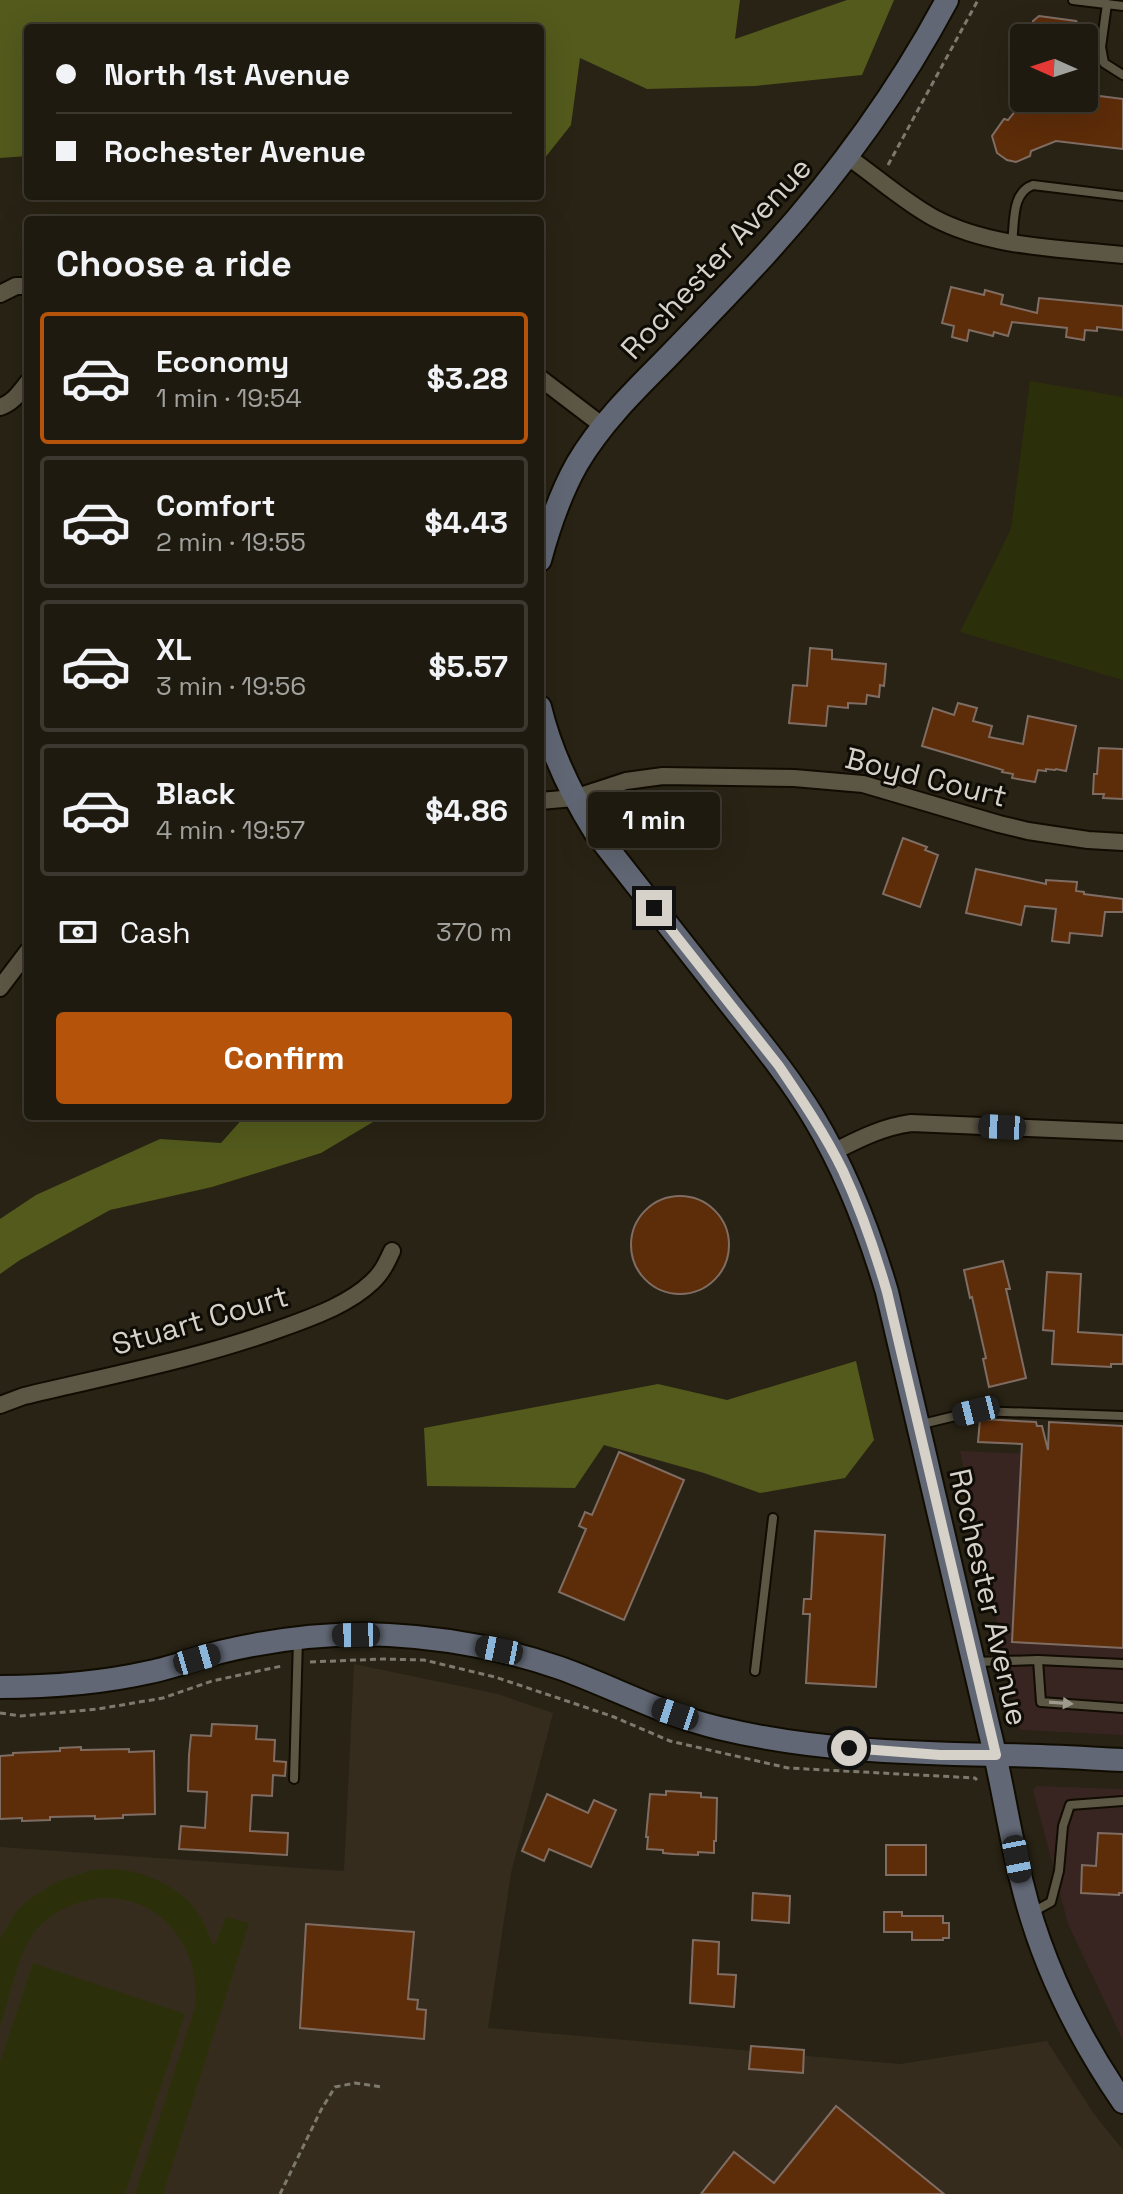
<!DOCTYPE html>
<meta charset="utf-8">
<style>
:root{--surface:#1e1a0f;--page:#2b271d;--text:#f1f3f6;--muted:#a1a19e;--line:#3c382f;--accent:#b45309}
body{margin:0;font-family:"Space Grotesk",sans-serif;background:var(--page);color:var(--text);height:100vh;display:flex;flex-direction:column;font-size:30px;white-space:nowrap}
*{box-sizing:border-box;margin:0}
p{font-size:26px;color:var(--muted)}
.icon{flex:none;width:44px;height:44px;fill:none;stroke:currentColor;stroke-width:2;stroke-linecap:round;stroke-linejoin:round}
.map{position:relative;flex:1;overflow:hidden}
.panel{position:absolute;left:24px;top:216px;width:520px;height:904px;display:flex;flex-direction:column;background:var(--surface);border-radius:8px;box-shadow:0 8px 32px #0002,0 0 0 2px var(--line)}
.panel>*{flex:none}
.top-card{position:absolute;left:24px;top:24px;width:520px;height:176px;border-radius:8px;box-shadow:0 8px 32px #0002,0 0 0 2px var(--line);display:grid;align-content:center;height:176px;padding:0 32px;background:var(--surface)}
.needle{width:52px;rotate:273deg}
.buttons{position:absolute;left:1010px;top:24px;display:grid;gap:16px}
.buttons a{display:grid;place-items:center;width:88px;height:88px;border-radius:8px;background:var(--surface);box-shadow:0 8px 32px #0002,0 0 0 2px var(--line);font-size:40px}
.end{position:absolute;width:36px;height:36px;margin:-18px;border:10px solid #d6d2c9;background:#111;box-shadow:0 0 0 4px #111}
.from{border-radius:50%}
.bubble{position:absolute;height:56px;border-radius:8px;background:var(--surface);box-shadow:0 8px 32px #0002,0 0 0 2px var(--line);font-size:26px;font-weight:800;line-height:56px;text-align:center}
.car{position:absolute;width:24px;height:48px;margin:-24px -12px;border-radius:10px;box-shadow:0 0 6px 2px #0007;background:linear-gradient(#222 24%,#8ab4d8 0 40%,#222 0 76%,#8ab4d8 0 86%,#222 0)}
.top-card b{display:flex;align-items:center;gap:28px;height:76px;font-size:30px}
.top-card b+b{border-top:2px solid var(--line)}
.top-card i{width:20px;height:20px;background:var(--text)}
ul{padding:0;list-style:none}
li{display:flex;align-items:center;gap:24px;height:132px;margin:0 16px 12px;padding:0 16px;border:4px solid var(--line);border-radius:8px}
li div{flex:1}
li b{display:block;font-size:30px}
li em{font-style:normal;font-weight:800}
li.active{border-color:var(--accent)}
li>.icon{width:72px;height:72px;stroke-width:1.5}
h2{padding:0 32px;font-size:36px;line-height:96px}
.pay{display:flex;align-items:center;gap:20px;height:88px;padding:0 32px;font-size:30px}
.pay p{margin-inline-start:auto}
.cta{display:flex;gap:16px;margin-top:auto;padding:16px 32px}
.cta a{flex:1;height:92px;border-radius:8px;background:var(--accent);color:#fff;font-size:32px;font-weight:800;line-height:92px;text-align:center}
.map>svg:first-child{display:block}
.commercial{fill:#382521}
.education{fill:#352c1d}
.green{fill:#2c300a}
.forest{fill:#535a1c}
.building{fill:#5d2c09;stroke:#7f6d64;stroke-width:2}
.lines{fill:none;stroke-linecap:round;stroke-linejoin:round}
.lane-casing{stroke:#110c01;stroke-width:12}
.street-casing{stroke:#110c01;stroke-width:20}
.secondary-casing{stroke:#110c01;stroke-width:26}
.path{stroke:#7d796d;stroke-width:3;stroke-dasharray:6 4;stroke-linecap:butt}
.lane{stroke:#5c5645;stroke-width:8}
.street{stroke:#5c5645;stroke-width:16}
.secondary{stroke:#616774;stroke-width:22}
.oneway{fill:#9f9a8e}
.route{stroke:#d6d2c9;stroke-width:10}
.labels{text-anchor:middle;dominant-baseline:central;stroke-width:6;stroke-linejoin:round;paint-order:stroke}
.street-label{font-size:30px;fill:#d6d2c9;stroke:#0f0c06}
</style>
<div class="map">
<svg width="1123" height="2194" viewBox="0 0 1123 2194">
<rect width="100%" height="100%" fill="#282314"/>
<g class="commercial">
<polygon points="960,1451 1123,1458 1123,1735 1020,1730"/>
<polygon points="1037,1786 1123,1789 1123,2040 1068,1924 1033,1790"/>
</g>
<polygon class="education" points="354,1664 498,1694 553,1713 511,1873 488,2028 900,2064 1047,2041 1094,2114 1123,2150 1123,2194 0,2194 0,1847 344,1871"/>
<g class="green">
<polygon points="1030,381 1123,397 1123,680 960,632 1011,529"/>
<path d="M111,1869C140,1869 182,1887 198,1913C205,1923 209,1936 214,1947L226,1917L249,1923L163,2194H135L195,2008C204,1937 143,1877 72,1905C58,1911 42,1921 33,1934C19,1952 8,2002 0,2026V1939L15,1913L24,1903L56,1882L92,1870Z"/>
<polygon points="33,1963 185,2014 125,2194 0,2194 0,2062"/>
</g>
<g class="forest">
<polygon points="0,0 740,0 735,39 847,0 894,0 862,75 755,86 647,89 580,58 571,125 540,164 540,28 28,28 28,156 0,158"/>
<polygon points="245,1116 383,1116 321,1153 212,1187 110,1210 20,1260 0,1274 0,1219 36,1195 160,1139 221,1143"/>
<polygon points="856,1361 874,1440 845,1478 760,1493 704,1473 604,1445 575,1488 427,1486 424,1428 658,1384 727,1400"/>
</g>
<g class="building">
<polygon points="1039,16 1076,21 1081,27 1080,38 1030,38 1033,21"/>
<polygon points="1084,94 1123,99 1123,149 1056,141 1031,151 1030,156 1016,162 1007,160 997,153 992,136 1004,119 1008,120 1020,105 1020,98 1084,98"/>
<polygon points="951,287 984,295 985,290 1003,295 1001,304 1037,313 1039,298 1123,306 1123,330 1097,327 1097,331 1085,330 1084,340 1066,337 1067,328 1012,322 1008,336 994,332 993,336 969,330 967,341 952,337 954,326 942,323"/>
<polygon points="810,648 832,650 832,659 886,664 884,686 880,685 879,697 867,695 866,704 848,703 848,708 828,706 826,726 789,723 793,685 807,686"/>
<polygon points="958,703 977,708 973,721 992,726 989,737 1023,744 1028,716 1076,726 1066,771 1056,769 1055,770 1046,769 1046,771 1038,770 1035,782 1012,778 1013,774 1002,772 1003,770 922,746 933,708 954,715"/>
<polygon points="1099,748 1123,749 1123,799 1103,798 1104,794 1093,794 1094,774 1097,774"/>
<polygon points="903,838 927,847 925,850 938,855 920,907 883,894"/>
<polygon points="976,869 1046,884 1046,880 1077,882 1076,891 1084,892 1084,894 1123,899 1123,912 1105,912 1102,936 1070,933 1069,943 1052,941 1056,909 1025,906 1021,925 966,913"/>
<circle cx="680" cy="1245" r="49"/>
<polygon points="1003,1261 1010,1289 1006,1289 1026,1378 989,1387 983,1359 986,1358 972,1297 970,1298 964,1270"/>
<polygon points="1047,1272 1081,1274 1078,1332 1123,1335 1123,1364 1111,1364 1111,1367 1052,1364 1054,1331 1043,1330"/>
<polygon points="980,1419 1036,1422 1037,1426 1042,1426 1048,1450 1049,1422 1123,1426 1123,1648 1012,1642 1022,1444 978,1442"/>
<polygon points="619,1452 684,1480 624,1620 559,1592 586,1529 579,1526 585,1512 592,1515"/>
<polygon points="815,1531 885,1535 876,1687 806,1683 810,1614 803,1614 804,1599 811,1599"/>
<polygon points="212,1724 257,1726 256,1739 275,1740 274,1761 286,1762 285,1776 273,1775 272,1796 252,1795 250,1831 288,1833 287,1855 179,1849 181,1826 205,1828 207,1792 188,1791 189,1755 191,1735 211,1736"/>
<polygon points="81,1747 81,1750 129,1749 129,1752 154,1751 155,1814 123,1815 123,1818 95,1819 95,1816 50,1817 50,1820 22,1821 22,1818 0,1819 0,1756 13,1755 13,1753 60,1751 60,1748"/>
<polygon points="666,1791 701,1793 701,1797 717,1798 716,1841 714,1841 714,1853 698,1852 698,1855 674,1854 663,1853 663,1850 647,1849 648,1837 646,1837 650,1794 666,1795"/>
<polygon points="547,1794 588,1813 594,1800 616,1810 591,1867 549,1849 544,1861 522,1851"/>
<polygon points="1098,1833 1123,1834 1123,1893 1119,1893 1119,1895 1081,1893 1082,1865 1096,1866"/>
<rect x="886" y="1845" width="40" height="30"/>
<polygon points="753,1893 790,1896 789,1923 752,1920"/>
<polygon points="884,1912 902,1912 902,1916 943,1916 943,1923 949,1923 949,1938 943,1938 943,1940 912,1940 912,1932 884,1932"/>
<polygon points="306,1924 414,1932 408,1999 418,2000 417,2009 426,2010 424,2039 300,2028"/>
<polygon points="693,1940 719,1942 718,1974 736,1975 734,2007 690,2003"/>
<polygon points="751,2046 804,2050 803,2073 749,2069"/>
<polygon points="836,2106 944,2194 701,2194 734,2152 774,2183"/>
</g>
<g class="lines">
<defs>
<g id="lane">
<polyline points="1073,0 1123,6"/>
<polyline points="1107,4 1101,47 1104,63 1123,75"/>
<path d="M1012,242C1015,222 1011,193 1033,185L1123,196"/>
<polyline points="918,1425 976,1411 1123,1416"/>
<polyline points="1038,1660 1041,1702 1123,1708"/>
<polyline points="974,1662 1038,1660 1123,1664"/>
<polyline points="755,1671 773,1518"/>
<polyline points="294,1779 298,1639"/>
<polyline points="1031,1913 1051,1902 1059,1871 1063,1826 1070,1805 1123,1801"/>
</g>
<g id="street">
<path d="M848,157C877,177 903,201 934,218C991,248 1060,248 1123,255"/>
<polyline points="0,294 16,286 28,286"/>
<polyline points="540,378 603,426"/>
<path d="M0,407C13,403 20,392 28,382"/>
<polyline points="540,801 574,798 626,781 663,776 794,778 863,784 999,824 1028,831 1088,840 1123,842"/>
<polyline points="0,988 28,951"/>
<path d="M833,1152C859,1139 882,1127 911,1123L1123,1132"/>
<path d="M0,1405L24,1396C112,1375 201,1358 285,1327C315,1316 349,1304 372,1282C382,1273 387,1262 392,1251"/>
</g>
<g id="secondary">
<path d="M540,560C549,527 560,494 577,464C600,425 631,394 663,362C697,327 731,292 764,256C835,178 897,94 947,0"/>
<path d="M540,707C551,753 570,792 595,832C639,888 683,944 727,1000C757,1038 789,1076 814,1118C847,1173 869,1231 887,1292C921,1438 954,1584 989,1729C1002,1780 1009,1832 1022,1883C1041,1962 1077,2035 1123,2102"/>
<path d="M0,1687C51,1687 101,1683 150,1672C174,1667 197,1658 220,1652C275,1639 333,1632 389,1635C447,1638 505,1649 560,1668C613,1687 664,1715 719,1728C810,1750 903,1753 996,1755C1038,1755 1081,1758 1123,1760"/>
</g>
</defs>
<use href="#lane" class="lane-casing"/>
<use href="#street" class="street-casing"/>
<use href="#secondary" class="secondary-casing"/>
<g class="path">
<polyline points="888,165 978,0"/>
<polyline points="310,1662 383,1659 424,1660 495,1677 564,1700 614,1717 670,1741 788,1768 975,1778 977,1780"/>
<polyline points="0,1713 21,1716 98,1709 163,1698 212,1681 282,1666"/>
<polyline points="280,2194 321,2110 335,2087 355,2083 382,2087"/>
</g>
<use href="#lane" class="lane"/>
<use href="#street" class="street"/>
<use href="#secondary" class="secondary"/>
</g>
<defs><path id="oneway-solid" d="M-6-.8H1V-3.2L6.5 0L1 3.2V.8H-6Z" transform="scale(2)"/></defs>
<use class="oneway" href="#oneway-solid" transform="translate(1061 1703) rotate(4)"/>
<g class="lines">
<path class="route" d="M654,908L779,1066C802,1100 825,1134 843,1171C861,1210 875,1251 887,1292L996,1755H940L849,1748"/>
</g>
<g class="labels">
<g class="street-label">
<text transform="translate(716 258) rotate(-47)">Rochester Avenue</text>
<text transform="translate(926 777) rotate(14)">Boyd Court</text>
<text transform="translate(200 1320) rotate(-16)">Stuart Court</text>
<text transform="translate(989 1597) rotate(77)">Rochester Avenue</text>
</g>
</g>
</svg>
<div class="buttons">
<a><svg class="needle" viewBox="-14 -14 28 28"><path d="M0-13l5 13h-10z" fill="#e53935"/><path d="M0 13l5-13h-10z" fill="#a1a19e"/></svg></a>
</div>
<i class="end from" style="left:849px;top:1748px"></i>
<i class="end" style="left:654px;top:908px"></i>
<div class="bubble" style="left:588px;top:792px;width:132px">1 min</div>
<i class="car" style="left:1002px;top:1127px;rotate:273deg"></i>
<i class="car" style="left:976px;top:1411px;rotate:256deg"></i>
<i class="car" style="left:356px;top:1635px;rotate:269deg"></i>
<i class="car" style="left:499px;top:1650px;rotate:281deg"></i>
<i class="car" style="left:197px;top:1659px;rotate:74deg"></i>
<i class="car" style="left:675px;top:1714px;rotate:288deg"></i>
<i class="car" style="left:1017px;top:1859px;rotate:169deg"></i>
<div class="top-card">
<b><i class="from"></i>North 1st Avenue</b>
<b><i></i>Rochester Avenue</b>
</div>
<section class="panel">
<h2>Choose a ride</h2>
<ul>
<li class="active"><svg class="icon" aria-label="car" viewBox="0 0 24 24"><path d="M5 17H2v-5l4-1 3-4h7l3 4 3 1v5h-3M9 17h6M6 11h13"/><circle cx="7" cy="17" r="2"/><circle cx="17" cy="17" r="2"/></svg><div><b>Economy</b><p>1 min · 19:54</p></div><em>$3.28</em></li>
<li><svg class="icon" aria-label="car" viewBox="0 0 24 24"><path d="M5 17H2v-5l4-1 3-4h7l3 4 3 1v5h-3M9 17h6M6 11h13"/><circle cx="7" cy="17" r="2"/><circle cx="17" cy="17" r="2"/></svg><div><b>Comfort</b><p>2 min · 19:55</p></div><em>$4.43</em></li>
<li><svg class="icon" aria-label="car" viewBox="0 0 24 24"><path d="M5 17H2v-5l4-1 3-4h7l3 4 3 1v5h-3M9 17h6M6 11h13"/><circle cx="7" cy="17" r="2"/><circle cx="17" cy="17" r="2"/></svg><div><b>XL</b><p>3 min · 19:56</p></div><em>$5.57</em></li>
<li><svg class="icon" aria-label="car" viewBox="0 0 24 24"><path d="M5 17H2v-5l4-1 3-4h7l3 4 3 1v5h-3M9 17h6M6 11h13"/><circle cx="7" cy="17" r="2"/><circle cx="17" cy="17" r="2"/></svg><div><b>Black</b><p>4 min · 19:57</p></div><em>$4.86</em></li>
</ul>
<div class="pay"><svg class="icon" aria-label="cash" viewBox="0 0 24 24"><path d="M3 7h18v10H3z"/><circle cx="12" cy="12" r="2"/></svg>Cash<p>370 m</p></div>
<div class="cta"><a>Confirm</a></div>
</section>
</div>
